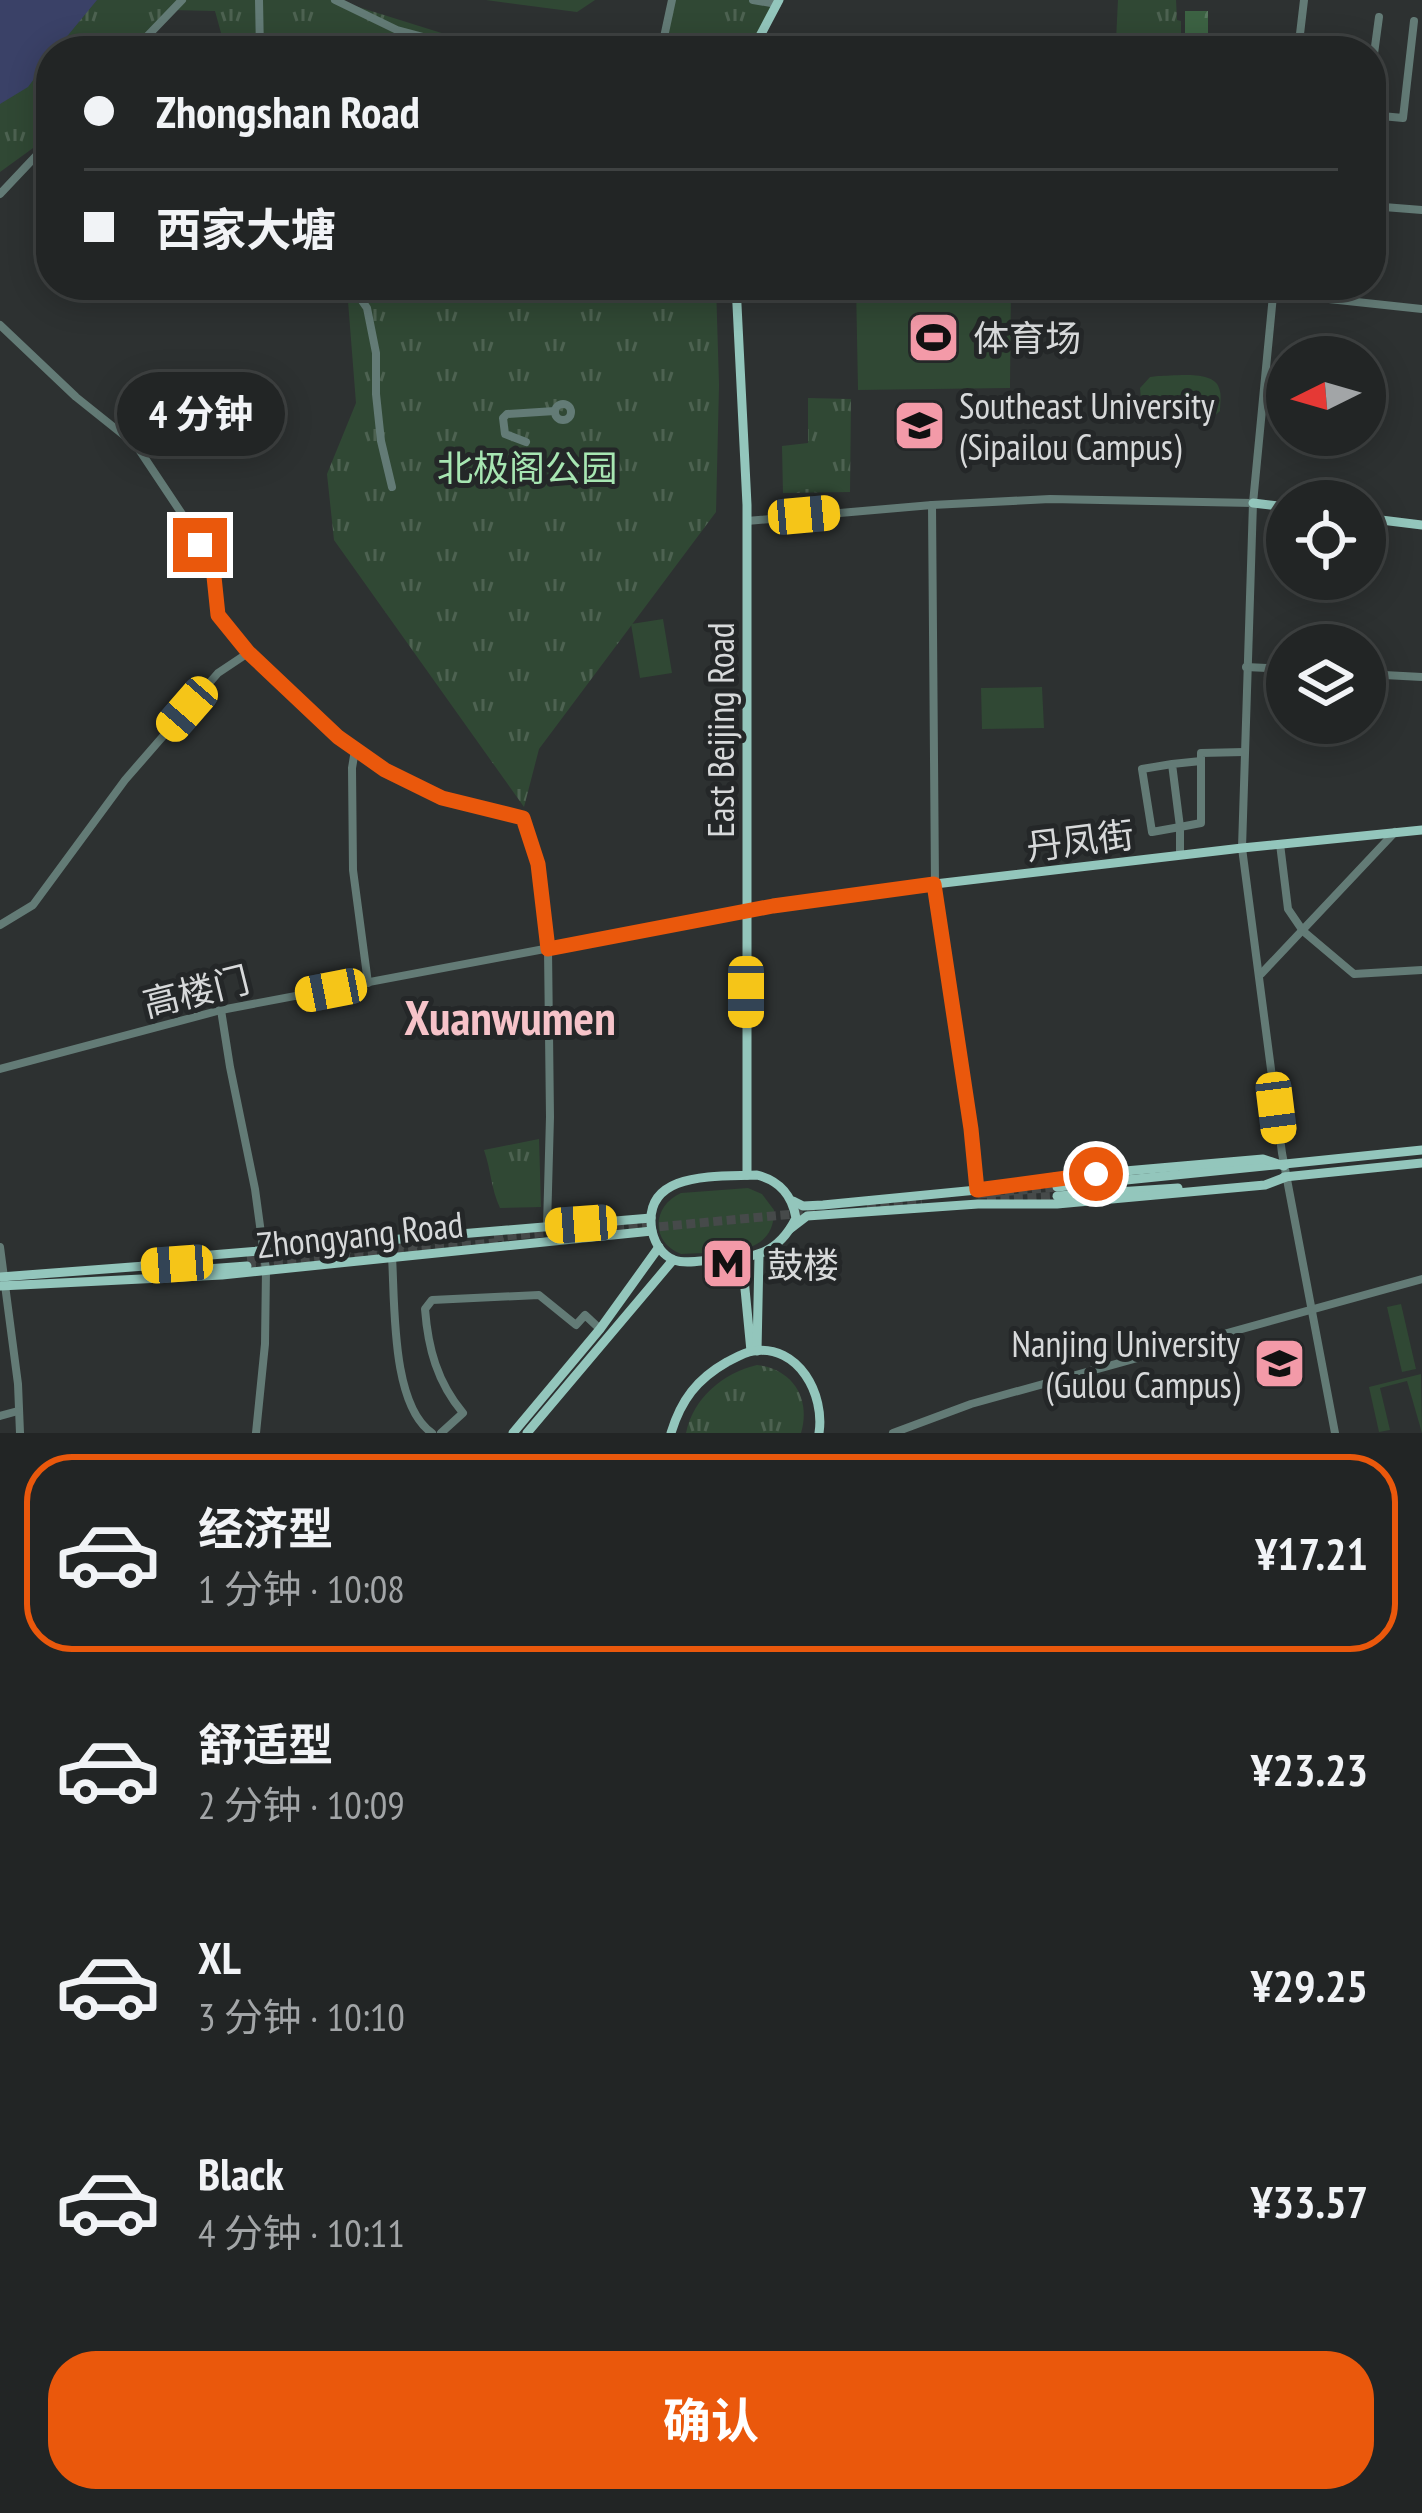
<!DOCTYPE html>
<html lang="zh">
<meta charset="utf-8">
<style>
:root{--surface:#222525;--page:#2a2d2d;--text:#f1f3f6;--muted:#a2a5a7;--line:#3f4242;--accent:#ea580c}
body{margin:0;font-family:"PT Sans Narrow","Noto Sans SC",sans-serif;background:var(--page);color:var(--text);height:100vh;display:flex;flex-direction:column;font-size:45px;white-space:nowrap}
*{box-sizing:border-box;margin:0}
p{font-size:39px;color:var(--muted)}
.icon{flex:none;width:66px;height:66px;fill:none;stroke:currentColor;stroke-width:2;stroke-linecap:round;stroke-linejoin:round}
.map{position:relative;height:1433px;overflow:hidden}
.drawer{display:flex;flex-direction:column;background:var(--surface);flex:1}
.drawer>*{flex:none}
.guide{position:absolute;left:36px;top:36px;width:1350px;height:264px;border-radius:48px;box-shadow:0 6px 30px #0003,0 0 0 3px var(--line);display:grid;align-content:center;height:264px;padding:0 48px;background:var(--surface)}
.needle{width:78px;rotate:265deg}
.buttons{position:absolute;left:1266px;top:336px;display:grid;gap:24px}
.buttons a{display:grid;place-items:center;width:120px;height:120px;border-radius:50%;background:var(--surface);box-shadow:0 6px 30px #0003,0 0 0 3px var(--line);font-size:60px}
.end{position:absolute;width:54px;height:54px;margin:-27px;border:15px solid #ea580c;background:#fff;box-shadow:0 0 0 6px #fff}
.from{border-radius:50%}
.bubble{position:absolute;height:84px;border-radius:42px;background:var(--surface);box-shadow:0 6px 30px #0003,0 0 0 3px var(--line);font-size:39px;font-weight:700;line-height:84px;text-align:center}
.car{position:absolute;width:36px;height:72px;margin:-36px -18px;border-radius:15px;box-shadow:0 0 9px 3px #0007;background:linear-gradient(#f5c518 24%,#345 0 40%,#f5c518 0 76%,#345 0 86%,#f5c518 0)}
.guide b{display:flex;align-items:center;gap:42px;height:114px;font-size:45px}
.guide b+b{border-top:3px solid var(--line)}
.guide i{width:30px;height:30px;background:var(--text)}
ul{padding:21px 0 0;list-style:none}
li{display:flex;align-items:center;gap:36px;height:198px;margin:0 24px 18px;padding:0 24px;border:6px solid transparent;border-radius:48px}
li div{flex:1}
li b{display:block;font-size:45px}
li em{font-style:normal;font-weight:700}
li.selected{border-color:var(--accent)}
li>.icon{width:108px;height:108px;stroke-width:1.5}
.action{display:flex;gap:24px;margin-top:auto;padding:24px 48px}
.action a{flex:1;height:138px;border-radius:48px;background:var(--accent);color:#fff;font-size:48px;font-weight:700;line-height:138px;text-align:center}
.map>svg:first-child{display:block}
.green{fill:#304834}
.forest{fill:url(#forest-crowns)}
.park{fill:url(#park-tufts)}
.water{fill:#3a4167}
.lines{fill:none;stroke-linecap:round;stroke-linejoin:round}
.major-tunnel{stroke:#464a4a;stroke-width:9;stroke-dasharray:9 4.5;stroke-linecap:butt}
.minor{stroke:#637b76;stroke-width:8}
.major{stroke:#93c6bc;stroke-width:9}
.route{stroke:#ea580c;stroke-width:15}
.labels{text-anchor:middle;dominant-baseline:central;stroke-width:10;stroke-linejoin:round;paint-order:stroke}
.poi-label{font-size:36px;fill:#d7d9da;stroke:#242728;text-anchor:start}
.park-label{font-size:36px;fill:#a7e6b2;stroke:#242728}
.street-label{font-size:36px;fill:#d7d9da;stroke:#242728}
.district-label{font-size:48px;font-weight:bold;fill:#f6c3c9;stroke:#242728}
</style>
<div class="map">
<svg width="1422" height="1433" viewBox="0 0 1422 1433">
<defs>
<pattern id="forest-crowns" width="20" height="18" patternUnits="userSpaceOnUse" patternTransform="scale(3)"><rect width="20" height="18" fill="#3c6243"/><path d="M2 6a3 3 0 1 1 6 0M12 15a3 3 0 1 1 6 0" fill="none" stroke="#57785e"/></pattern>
<pattern id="park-tufts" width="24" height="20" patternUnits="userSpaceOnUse" patternTransform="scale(3)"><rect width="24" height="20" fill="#304834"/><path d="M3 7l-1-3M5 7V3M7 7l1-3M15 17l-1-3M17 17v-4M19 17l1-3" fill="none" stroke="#4d6251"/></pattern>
</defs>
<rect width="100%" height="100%" fill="#2d3131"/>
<g class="green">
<polygon points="1011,285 1010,388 858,390 856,286"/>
<path d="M1158,376C1174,376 1214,370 1219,388C1222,395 1220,403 1220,411L1212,418L1151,414L1141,400L1140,388L1150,377Z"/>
<polygon points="663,619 672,673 640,678 631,624"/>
<polygon points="1042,687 1044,728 982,729 981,688"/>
<path d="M748,1188L762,1194L774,1210C775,1260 718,1251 681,1254C650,1242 652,1206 681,1193Z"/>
<polygon points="1401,1304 1416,1369 1402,1372 1387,1307"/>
<polygon points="1421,1374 1422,1433 1407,1381 1380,1388 1390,1430 1379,1432 1369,1387"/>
</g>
<rect class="forest" x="1185" y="11" width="23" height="30"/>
<g class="park">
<polygon points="0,0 336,0 499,51 226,51 215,11 172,10 136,51 51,51 51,135 0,172"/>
<polygon points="486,0 595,0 577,12"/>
<polygon points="672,0 779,0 751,51 660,51"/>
<polygon points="1118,0 1176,0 1177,20 1181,21 1181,40 1116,41"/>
<polygon points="342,285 716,285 719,385 716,512 539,749 524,807 334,540 327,474 356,403 348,301"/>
<polygon points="808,398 851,399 850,492 783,493 782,446 808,443"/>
<path d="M539,1139L541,1207L500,1208C491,1189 491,1170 484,1150Z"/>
<path d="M757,1365C793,1369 811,1399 801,1433H686C693,1398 723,1373 757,1365Z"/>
</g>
<polygon class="water" points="0,0 97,0 55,51 51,51 51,56 28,87 0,104"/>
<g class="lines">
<g class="major-tunnel">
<polyline points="978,1194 1057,1187"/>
<polyline points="987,1200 1057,1196"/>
<polyline points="867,1208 922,1204"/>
<polyline points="646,1228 815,1212"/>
<polyline points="494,1237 651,1223"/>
<polyline points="247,1259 430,1242"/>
<polyline points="247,1266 504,1242"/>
</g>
<g class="minor">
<polyline points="259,0 260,51"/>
<polyline points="335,0 397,30 476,51"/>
<polyline points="753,0 777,4"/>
<polyline points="133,51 182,0"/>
<polyline points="661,51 672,0"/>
<polyline points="1298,51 1304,0"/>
<polyline points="1371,76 1379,17"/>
<polyline points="1371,115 1403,118 1414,21"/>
<polyline points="0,194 51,140"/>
<polyline points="1371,206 1422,210"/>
<polyline points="351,285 367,308 376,353 376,394 381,441 392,487"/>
<polyline points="1274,285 1253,503 1242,848 1282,1153 1335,1433"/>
<polyline points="1273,293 1422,309"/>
<polyline points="0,325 76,397 136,445 188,523 213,567 219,615 248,653 338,738 385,771 442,798 523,819 538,864 548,949 550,1117 547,1226"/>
<circle cx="563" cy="412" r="8"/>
<polyline points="526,442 505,434 503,418 507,414 555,411"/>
<polyline points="932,505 935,884 971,1129 977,1190"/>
<polyline points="747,521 932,505 1050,499 1253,503"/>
<polyline points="1246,667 1287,669"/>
<polyline points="1365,674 1422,677"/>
<polyline points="355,750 352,768 353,870 368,983"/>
<polyline points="1172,764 1142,769 1152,832 1180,827 1172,764 1201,761"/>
<polyline points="1280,844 1288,909 1303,931 1354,974 1422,970"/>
<polyline points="1180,855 1180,827 1201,823 1201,753 1244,752"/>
<polyline points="0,925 33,905 125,780 218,673 248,653"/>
<polyline points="1261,974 1395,832"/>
<polyline points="221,1010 230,1067 255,1189 266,1270 265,1344 256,1433"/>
<polyline points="0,1069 221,1010 746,911"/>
<polyline points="0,1247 18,1384 20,1433"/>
<path d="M392,1257C395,1303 391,1405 432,1433"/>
<polyline points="0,1416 18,1411"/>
<path d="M441,1433L463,1413C437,1382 428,1348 425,1309L432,1300L539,1295L576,1325L585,1315L600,1329"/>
<polyline points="893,1433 971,1404 1422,1279"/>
</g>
<g class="major">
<polyline points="752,51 779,0"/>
<polyline points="736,285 747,505 747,1175"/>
<polyline points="1253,503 1287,507"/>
<polyline points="1365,518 1422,525"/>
<polyline points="746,911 935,884 1242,848 1422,830"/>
<path d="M757,1175C780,1181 792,1195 796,1218C776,1258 751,1257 711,1260C699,1261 685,1264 674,1260C662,1255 655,1243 652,1231C641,1170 717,1177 757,1175Z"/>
<polyline points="1284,1177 1422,1163"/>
<polyline points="1057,1187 1422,1150"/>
<polyline points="1057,1196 1178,1188"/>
<polyline points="793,1201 803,1206 823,1205 977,1190 1056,1177 1263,1159 1284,1166"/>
<polyline points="790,1229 807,1216 978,1204 1057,1204 1265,1185 1286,1177"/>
<polyline points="742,1258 751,1351"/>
<polyline points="142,1266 211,1255 651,1218"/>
<polyline points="180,1271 247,1266"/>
<polyline points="0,1277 145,1266"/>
<polyline points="0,1286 222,1275 652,1231"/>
<polyline points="757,1351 759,1255"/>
<polyline points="513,1433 600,1329 659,1247"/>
<polyline points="527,1433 673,1260"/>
<path d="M671,1433C681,1400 697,1379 727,1362C735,1358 745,1352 753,1351C799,1344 825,1395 819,1433"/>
</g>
</g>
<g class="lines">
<polyline class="route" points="200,545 213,567 218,615 248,652 338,737 385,770 442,798 523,818 538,864 548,949 773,906 934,884 971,1129 977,1190 1096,1174"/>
</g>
<defs>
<symbol id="stadium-square" viewBox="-11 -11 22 22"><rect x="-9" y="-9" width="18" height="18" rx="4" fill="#f39aa8" stroke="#242728"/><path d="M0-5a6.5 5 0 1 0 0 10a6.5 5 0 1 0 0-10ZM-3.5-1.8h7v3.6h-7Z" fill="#111"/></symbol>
<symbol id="university-square" viewBox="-11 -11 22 22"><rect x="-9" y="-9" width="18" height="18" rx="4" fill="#f39aa8" stroke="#242728"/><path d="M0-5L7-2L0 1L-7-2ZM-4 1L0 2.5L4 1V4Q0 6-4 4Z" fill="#111"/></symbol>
<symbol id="metro-square" viewBox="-11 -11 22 22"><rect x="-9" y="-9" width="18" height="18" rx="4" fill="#f39aa8" stroke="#242728"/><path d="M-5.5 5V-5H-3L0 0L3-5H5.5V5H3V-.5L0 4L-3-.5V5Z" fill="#111"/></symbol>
</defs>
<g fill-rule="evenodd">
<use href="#stadium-square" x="904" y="308" width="59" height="59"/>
<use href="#university-square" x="890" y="396" width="59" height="59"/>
<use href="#metro-square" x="698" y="1234" width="59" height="59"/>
<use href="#university-square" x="1250" y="1334" width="59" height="59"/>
</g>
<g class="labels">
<g class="poi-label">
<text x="973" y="337">体育场</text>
<text x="959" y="405">Southeast University<tspan x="959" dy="41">(Sipailou Campus)</tspan></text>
<text x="767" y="1264">鼓楼</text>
<text x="1240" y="1343" text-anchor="end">Nanjing University<tspan x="1240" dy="41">(Gulou Campus)</tspan></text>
</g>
<g class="park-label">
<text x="527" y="467">北极阁公园</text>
</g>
<g class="street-label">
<text transform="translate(720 730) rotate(-90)">East Beijing Road</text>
<text transform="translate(1080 840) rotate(-7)">丹凤街</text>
<text transform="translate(196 991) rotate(-14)">高楼门</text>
<text transform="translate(360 1234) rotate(-6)">Zhongyang Road</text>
</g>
<g class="district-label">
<text x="510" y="1017">Xuanwumen</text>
</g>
</g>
</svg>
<div class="buttons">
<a><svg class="needle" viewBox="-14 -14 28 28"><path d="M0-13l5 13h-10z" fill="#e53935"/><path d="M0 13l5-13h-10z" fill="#a2a5a7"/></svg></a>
<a><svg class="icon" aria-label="locate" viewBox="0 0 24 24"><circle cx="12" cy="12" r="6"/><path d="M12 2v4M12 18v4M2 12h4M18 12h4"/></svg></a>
<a><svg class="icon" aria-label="layers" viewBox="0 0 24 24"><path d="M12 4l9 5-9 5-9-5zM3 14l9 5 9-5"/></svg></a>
</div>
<i class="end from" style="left:1096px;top:1174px"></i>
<i class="end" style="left:200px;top:545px"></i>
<div class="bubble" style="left:117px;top:372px;width:168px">4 分钟</div>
<i class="car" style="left:804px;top:515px;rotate:85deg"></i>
<i class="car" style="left:187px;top:709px;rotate:221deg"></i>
<i class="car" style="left:331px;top:990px;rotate:259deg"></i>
<i class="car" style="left:746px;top:992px;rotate:180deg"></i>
<i class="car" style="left:1276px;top:1108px;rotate:173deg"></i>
<i class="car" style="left:581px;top:1224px;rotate:266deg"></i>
<i class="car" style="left:177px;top:1264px;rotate:266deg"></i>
<div class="guide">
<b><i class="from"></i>Zhongshan Road</b>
<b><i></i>西家大塘</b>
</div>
</div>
<section class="drawer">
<ul>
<li class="selected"><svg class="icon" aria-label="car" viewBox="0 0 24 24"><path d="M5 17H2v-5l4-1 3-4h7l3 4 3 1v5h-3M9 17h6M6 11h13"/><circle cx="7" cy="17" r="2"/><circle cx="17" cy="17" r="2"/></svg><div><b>经济型</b><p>1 分钟 · 10:08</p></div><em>¥17.21</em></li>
<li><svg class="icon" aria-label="car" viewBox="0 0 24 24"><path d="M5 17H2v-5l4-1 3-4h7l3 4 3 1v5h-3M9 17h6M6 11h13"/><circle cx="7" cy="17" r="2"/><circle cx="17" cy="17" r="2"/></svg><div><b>舒适型</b><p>2 分钟 · 10:09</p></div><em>¥23.23</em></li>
<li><svg class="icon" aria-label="car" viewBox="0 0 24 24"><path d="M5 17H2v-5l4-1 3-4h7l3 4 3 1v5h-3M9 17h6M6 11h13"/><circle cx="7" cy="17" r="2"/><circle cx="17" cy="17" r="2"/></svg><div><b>XL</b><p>3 分钟 · 10:10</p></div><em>¥29.25</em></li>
<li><svg class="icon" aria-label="car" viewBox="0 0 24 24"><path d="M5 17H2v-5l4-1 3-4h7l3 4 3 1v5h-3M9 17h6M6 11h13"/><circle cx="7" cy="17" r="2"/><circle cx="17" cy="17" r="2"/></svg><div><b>Black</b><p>4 分钟 · 10:11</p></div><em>¥33.57</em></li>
</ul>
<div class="action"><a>确认</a></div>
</section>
